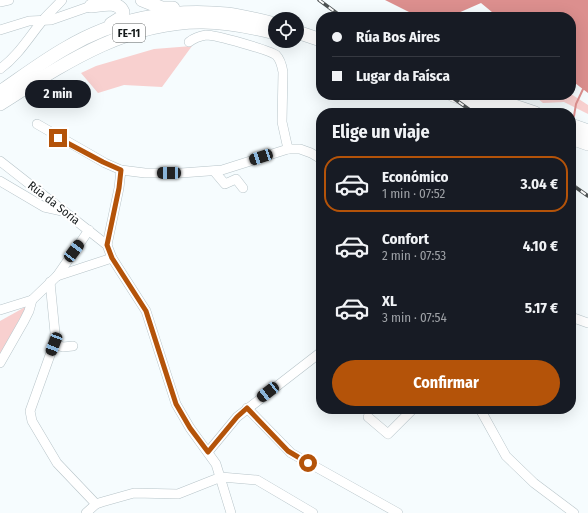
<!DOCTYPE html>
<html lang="es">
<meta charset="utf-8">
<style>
:root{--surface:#171b24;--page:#20242c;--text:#f1f3f6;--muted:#9ea1a6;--line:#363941;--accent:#b45309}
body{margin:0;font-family:"Fira Sans Condensed",sans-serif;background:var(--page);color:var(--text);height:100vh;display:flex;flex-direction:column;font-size:15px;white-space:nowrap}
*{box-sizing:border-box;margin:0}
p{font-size:13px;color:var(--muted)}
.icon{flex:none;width:22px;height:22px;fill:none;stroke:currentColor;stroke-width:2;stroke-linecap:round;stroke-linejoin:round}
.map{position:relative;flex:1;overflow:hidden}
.side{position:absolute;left:316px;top:108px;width:260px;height:306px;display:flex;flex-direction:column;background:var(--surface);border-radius:16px;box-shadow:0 4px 16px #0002}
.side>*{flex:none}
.banner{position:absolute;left:316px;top:12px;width:260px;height:88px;border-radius:16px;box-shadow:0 4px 16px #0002;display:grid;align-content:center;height:88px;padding:0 16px;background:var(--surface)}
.buttons{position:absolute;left:268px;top:12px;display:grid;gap:8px}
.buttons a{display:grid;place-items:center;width:36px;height:36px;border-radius:50%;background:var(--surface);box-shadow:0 4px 16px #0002;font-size:20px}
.end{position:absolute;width:18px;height:18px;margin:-9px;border:5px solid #b45309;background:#fff;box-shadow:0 0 0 2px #fff}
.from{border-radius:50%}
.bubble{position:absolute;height:28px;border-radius:14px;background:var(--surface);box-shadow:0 4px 16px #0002;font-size:13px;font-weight:700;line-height:28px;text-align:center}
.car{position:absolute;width:12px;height:24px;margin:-12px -6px;border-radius:5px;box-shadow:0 0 3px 1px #0007;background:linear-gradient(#222 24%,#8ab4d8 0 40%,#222 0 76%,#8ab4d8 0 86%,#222 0)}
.banner b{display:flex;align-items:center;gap:14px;height:38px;font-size:15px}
.banner b+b{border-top:1px solid var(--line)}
.banner i{width:10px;height:10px;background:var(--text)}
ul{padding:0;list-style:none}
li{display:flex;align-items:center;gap:12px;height:56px;margin:0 8px 6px;padding:0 8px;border:2px solid transparent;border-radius:16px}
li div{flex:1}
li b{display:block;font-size:15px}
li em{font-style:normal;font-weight:700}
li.current{border-color:var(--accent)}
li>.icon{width:36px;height:36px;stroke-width:1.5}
h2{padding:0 16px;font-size:18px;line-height:48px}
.primary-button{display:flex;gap:8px;margin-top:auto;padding:8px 16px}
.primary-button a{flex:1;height:46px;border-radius:24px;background:var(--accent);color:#fff;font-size:16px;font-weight:700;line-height:46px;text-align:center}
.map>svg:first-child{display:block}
.green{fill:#f8d0cf}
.water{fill:#dc8f8e}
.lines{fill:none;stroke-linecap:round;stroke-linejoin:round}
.stream{stroke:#dc8f8e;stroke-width:2}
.minor-casing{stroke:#b7c4c9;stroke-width:10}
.highway-casing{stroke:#b7c4c9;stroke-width:14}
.minor{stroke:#fff;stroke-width:9}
.highway{stroke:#fff;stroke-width:13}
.rail-casing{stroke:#4e5354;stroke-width:3.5}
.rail{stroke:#fff;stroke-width:2;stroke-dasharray:6;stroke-linecap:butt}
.route{stroke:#b45309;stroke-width:5}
.labels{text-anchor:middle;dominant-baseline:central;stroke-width:4;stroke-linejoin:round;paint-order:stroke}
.shield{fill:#fff;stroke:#5a5e5f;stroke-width:1}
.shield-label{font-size:11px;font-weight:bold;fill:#14191a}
.street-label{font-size:12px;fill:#14191a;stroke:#fff}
</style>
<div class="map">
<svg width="588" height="513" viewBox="0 0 588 513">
<rect width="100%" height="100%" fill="#f6fcfe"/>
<g class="green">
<polygon points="192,46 162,87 124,85 98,93 81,73 96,66 154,49"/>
<polygon points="571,94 588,105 588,114 564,102 543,103 533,95"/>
<polygon points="27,306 0,354 0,321"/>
</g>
<polygon class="water" points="385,0 588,0 588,93 571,80 571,17 498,17 481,3 449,17 419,17"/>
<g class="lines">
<polyline class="stream" points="574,116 576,104 584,87"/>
<defs>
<g id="minor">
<polyline points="0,2 9,0"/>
<polyline points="0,30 29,21 51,20 91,6"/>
<path d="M189,42C194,38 200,36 206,35C216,35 269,50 276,55C280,59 282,66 283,72L282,122L288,149"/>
<path d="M0,69C18,56 29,37 43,20C49,13 56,7 62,0"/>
<polyline points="37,124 105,163 121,170 145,173 181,173 222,170 288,149 300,149 311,153 321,159"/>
<polyline points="0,161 107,245 112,258 146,311 176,404 190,428 216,464 231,513"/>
<polyline points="214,171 225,184 236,179 243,188"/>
<polyline points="0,181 44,207 62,211"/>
<polyline points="107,245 119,188 121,170"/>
<polyline points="57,276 112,258"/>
<polyline points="50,282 55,333 54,344 30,411 32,421 57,463 96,504"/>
<polyline points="0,310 32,300"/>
<polyline points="571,317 588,323"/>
<polyline points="54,344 63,347 73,346"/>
<polyline points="0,363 24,321 29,311 32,300 57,276 89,230"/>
<polyline points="247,408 291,453 398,513"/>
<polyline points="480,409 506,456 534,483 574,513"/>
<polyline points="368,417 388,434 413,409"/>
<polyline points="208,452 237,417 321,352"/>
<polyline points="86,513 96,504 102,502 134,493 178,494 221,477 257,480 313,513"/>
</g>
<g id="highway">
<polyline points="142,0 162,8 173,8"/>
<path d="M91,6C102,5 118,0 123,12L122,17L111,24"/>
<polyline points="297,32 321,40"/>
<path d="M0,92C22,77 43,61 66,48C115,19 171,8 227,14C243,16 259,20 275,24"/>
<polyline points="453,95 504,113"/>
<polyline points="482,95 535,113"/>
<path d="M0,104C62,65 126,21 203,22C228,22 251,27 275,33"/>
<polyline points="571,125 588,131"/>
<polyline points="571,138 588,144"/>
</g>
</defs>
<use href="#minor" class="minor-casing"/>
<use href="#highway" class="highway-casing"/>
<use href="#minor" class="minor"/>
<use href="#highway" class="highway"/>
<defs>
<g id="rail">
<polyline points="319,0 342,17"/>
<polyline points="449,95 474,113"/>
<polyline points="571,184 588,196"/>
</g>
</defs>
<use href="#rail" class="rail-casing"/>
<use href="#rail" class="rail"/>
</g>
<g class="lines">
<polyline class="route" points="58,138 103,162 121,170 119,188 107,245 112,258 146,311 176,404 190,428 208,452 237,417 247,408 288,451 308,463"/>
</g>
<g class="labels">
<rect class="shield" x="113" y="24" width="32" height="18" rx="3"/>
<g class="shield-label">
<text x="129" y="33">FE-11</text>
</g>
<g class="street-label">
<text transform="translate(54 203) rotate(38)">Rúa da Soria</text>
</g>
</g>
</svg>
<div class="buttons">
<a><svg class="icon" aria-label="locate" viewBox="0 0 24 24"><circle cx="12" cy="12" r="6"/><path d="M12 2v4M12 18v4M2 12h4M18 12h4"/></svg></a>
</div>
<i class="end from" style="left:308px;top:463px"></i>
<i class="end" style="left:58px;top:138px"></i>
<div class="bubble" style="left:25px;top:80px;width:66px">2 min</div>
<i class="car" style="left:261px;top:157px;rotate:252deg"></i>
<i class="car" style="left:169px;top:173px;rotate:270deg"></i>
<i class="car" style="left:74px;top:251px;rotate:37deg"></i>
<i class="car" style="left:54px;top:344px;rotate:201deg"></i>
<i class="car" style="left:268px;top:392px;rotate:232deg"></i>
<div class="banner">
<b><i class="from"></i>Rúa Bos Aires</b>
<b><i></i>Lugar da Faísca</b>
</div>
<section class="side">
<h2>Elige un viaje</h2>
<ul>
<li class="current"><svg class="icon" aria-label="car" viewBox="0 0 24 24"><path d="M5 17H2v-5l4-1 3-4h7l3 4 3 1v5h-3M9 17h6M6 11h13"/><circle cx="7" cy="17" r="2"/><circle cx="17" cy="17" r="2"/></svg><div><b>Económico</b><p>1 min · 07:52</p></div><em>3.04 €</em></li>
<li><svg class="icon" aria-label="car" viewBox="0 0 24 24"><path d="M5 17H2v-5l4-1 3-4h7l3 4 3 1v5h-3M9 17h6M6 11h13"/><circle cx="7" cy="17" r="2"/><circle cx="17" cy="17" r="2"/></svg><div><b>Confort</b><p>2 min · 07:53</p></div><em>4.10 €</em></li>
<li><svg class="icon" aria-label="car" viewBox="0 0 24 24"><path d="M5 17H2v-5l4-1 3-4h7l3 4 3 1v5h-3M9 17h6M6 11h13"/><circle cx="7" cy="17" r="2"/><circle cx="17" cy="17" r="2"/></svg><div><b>XL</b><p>3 min · 07:54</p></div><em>5.17 €</em></li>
</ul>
<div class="primary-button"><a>Confirmar</a></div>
</section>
</div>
